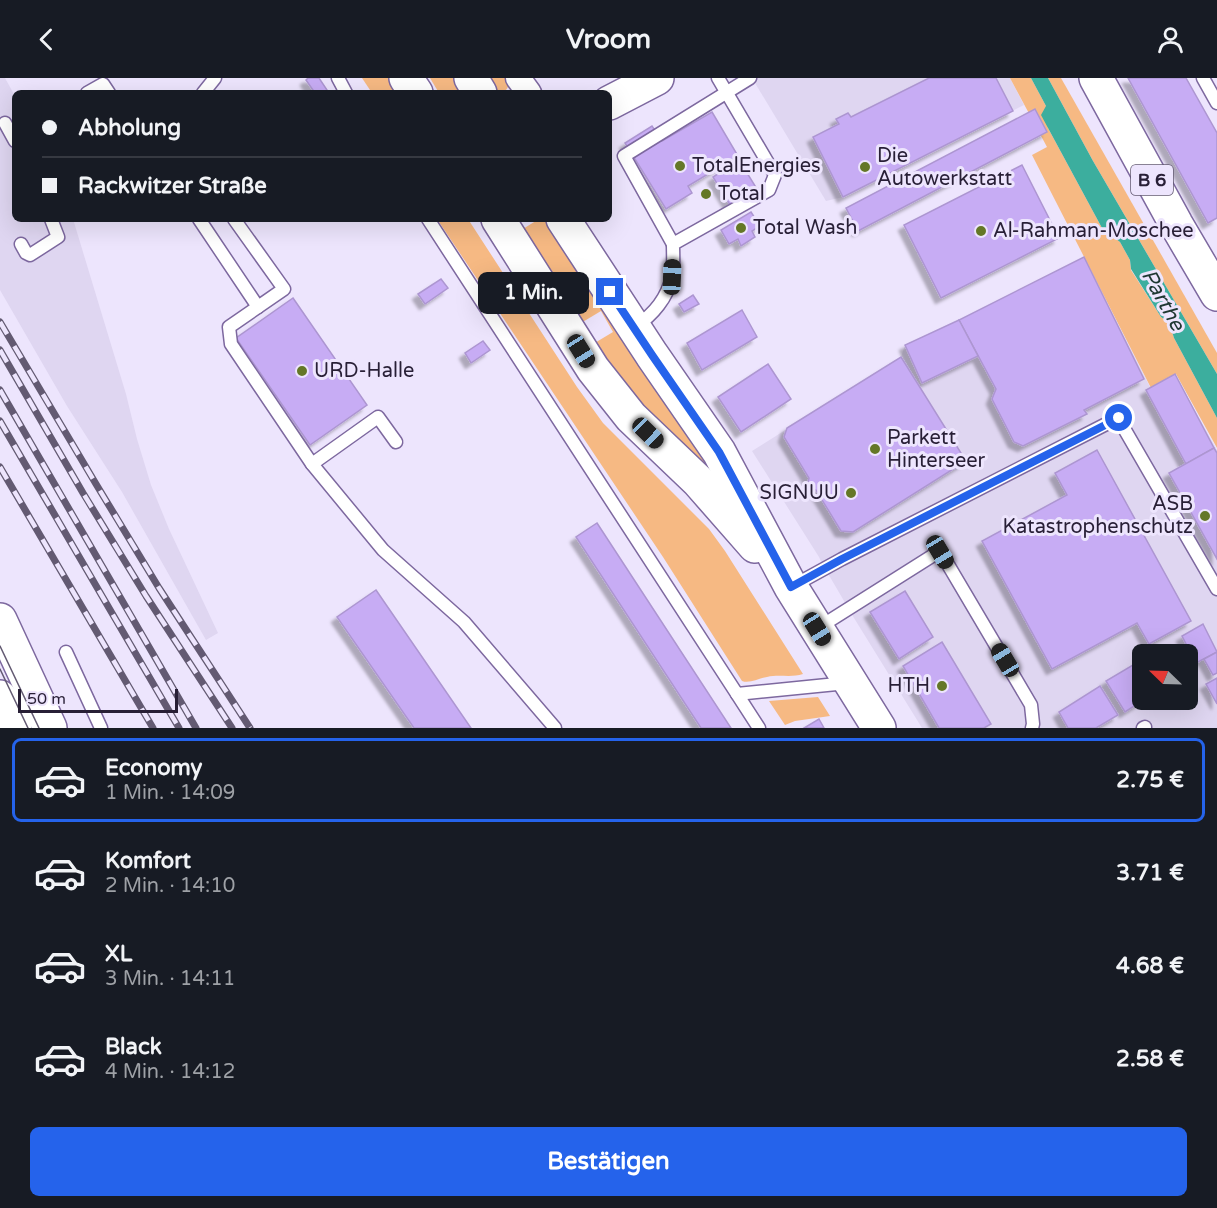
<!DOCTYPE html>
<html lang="de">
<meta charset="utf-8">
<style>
:root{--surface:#171b24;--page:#20242c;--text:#f1f3f6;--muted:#9ea1a6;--line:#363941;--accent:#2563eb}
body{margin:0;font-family:"Varela Round",sans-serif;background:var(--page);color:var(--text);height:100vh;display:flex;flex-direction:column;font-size:22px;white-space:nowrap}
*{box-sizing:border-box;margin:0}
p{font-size:20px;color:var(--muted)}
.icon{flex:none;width:33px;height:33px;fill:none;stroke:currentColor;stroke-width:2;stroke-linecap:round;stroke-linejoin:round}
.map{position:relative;height:650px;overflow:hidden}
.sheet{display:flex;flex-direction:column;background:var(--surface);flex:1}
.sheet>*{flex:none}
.guide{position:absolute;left:12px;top:12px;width:600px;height:132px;border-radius:9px;box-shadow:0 6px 24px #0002;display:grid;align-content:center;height:132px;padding:0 30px;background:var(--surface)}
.needle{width:39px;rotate:293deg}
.fabs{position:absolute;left:1132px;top:566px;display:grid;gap:12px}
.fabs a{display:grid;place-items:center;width:66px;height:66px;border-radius:9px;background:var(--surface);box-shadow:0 6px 24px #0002;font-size:30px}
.scale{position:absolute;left:18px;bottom:15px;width:160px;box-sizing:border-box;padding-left:6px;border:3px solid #281f36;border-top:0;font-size:16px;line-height:21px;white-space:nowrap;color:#281f36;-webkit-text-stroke:4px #ede5fd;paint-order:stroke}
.end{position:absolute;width:27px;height:27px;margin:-14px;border:8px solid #2563eb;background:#fff;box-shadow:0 0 0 3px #fff}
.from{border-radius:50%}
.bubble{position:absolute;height:42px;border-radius:9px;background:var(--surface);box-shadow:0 6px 24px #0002;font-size:20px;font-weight:700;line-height:42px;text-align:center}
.car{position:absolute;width:18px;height:36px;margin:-18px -9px;border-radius:8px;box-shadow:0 0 4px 2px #0007;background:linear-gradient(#222 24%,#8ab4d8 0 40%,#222 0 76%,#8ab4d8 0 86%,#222 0)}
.guide b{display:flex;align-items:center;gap:21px;height:57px;font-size:22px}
.guide b+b{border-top:2px solid var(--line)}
.guide i{width:15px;height:15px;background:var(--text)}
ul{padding:10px 0 0;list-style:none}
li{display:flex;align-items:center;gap:18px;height:84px;margin:0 12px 9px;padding:0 18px;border:3px solid transparent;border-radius:9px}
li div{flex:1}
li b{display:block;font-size:22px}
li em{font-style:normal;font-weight:700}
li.on{border-color:var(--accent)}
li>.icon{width:54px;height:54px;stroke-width:1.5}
.primary-button{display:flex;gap:12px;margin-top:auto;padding:12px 30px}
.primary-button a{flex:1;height:69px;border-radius:9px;background:var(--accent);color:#fff;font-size:24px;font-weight:700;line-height:69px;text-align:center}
header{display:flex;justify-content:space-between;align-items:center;height:78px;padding:0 30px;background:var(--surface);font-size:27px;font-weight:700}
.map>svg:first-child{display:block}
.built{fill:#dfd6f1;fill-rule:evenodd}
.green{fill:#f6b983;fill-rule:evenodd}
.water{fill:#3cae9e}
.building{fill:#c7acf4;stroke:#ad96d1;stroke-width:1.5;filter:url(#shadow)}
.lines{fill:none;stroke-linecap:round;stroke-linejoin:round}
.service-casing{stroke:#7d689f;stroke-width:15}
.minor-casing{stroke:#7d689f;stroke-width:27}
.secondary-casing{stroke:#7d689f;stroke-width:36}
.primary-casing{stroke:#7d689f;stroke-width:36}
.service{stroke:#fff;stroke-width:12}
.minor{stroke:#fff;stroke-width:24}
.secondary{stroke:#fff;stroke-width:33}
.primary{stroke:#fff;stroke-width:33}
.tram{stroke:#635a72;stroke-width:1.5}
.rail-casing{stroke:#635a72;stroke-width:7}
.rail{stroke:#ede5fd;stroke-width:4.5;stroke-dasharray:14;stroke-linecap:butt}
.route{stroke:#2563eb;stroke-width:8}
.poi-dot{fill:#647727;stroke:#ede5fd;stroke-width:2}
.labels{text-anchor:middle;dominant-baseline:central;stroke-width:6;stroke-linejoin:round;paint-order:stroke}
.shield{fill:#ede5fd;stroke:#635a72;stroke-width:1.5}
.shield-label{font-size:18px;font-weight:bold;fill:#281f36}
.poi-label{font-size:20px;fill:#281f36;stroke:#ede5fd;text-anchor:start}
.water-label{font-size:21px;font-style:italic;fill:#1e3732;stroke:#ede5fd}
</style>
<header><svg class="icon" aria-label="back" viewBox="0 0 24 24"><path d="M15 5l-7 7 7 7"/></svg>Vroom<svg class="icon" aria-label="person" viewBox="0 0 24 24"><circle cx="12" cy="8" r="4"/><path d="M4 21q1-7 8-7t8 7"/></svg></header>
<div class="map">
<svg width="1217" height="650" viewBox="0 0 1217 650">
<defs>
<filter id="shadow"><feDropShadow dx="-5.5" dy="5.5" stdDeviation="1.5" flood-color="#0004"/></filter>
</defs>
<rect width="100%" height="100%" fill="#ede5fd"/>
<g class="built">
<polygon points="0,0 5,0 15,18 15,141 73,141 126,316 137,361 151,407 169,451 218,555 206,562 122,414 67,328 0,212"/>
<polygon points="752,0 1010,0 1024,27 843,119 826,123"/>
<path d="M1084,179L1150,309L1175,296L1217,372V650H922L854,540L830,499L824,490L819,479L752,373L901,279L905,267L959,242ZM1143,576H1188V621H1143Z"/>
</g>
<g class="green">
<polygon points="362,0 392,0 402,15 372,15"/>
<polygon points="430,0 460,0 469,15 439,15"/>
<path d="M487,0H509C510,6 508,11 503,15H496Z"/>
<polygon points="1010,0 1031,0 1046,28 1048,50 1102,150 1120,164 1130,182 1131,192 1161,239 1169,244 1174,260 1217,340 1217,370 1176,296 1151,310 1032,77 1047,69"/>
<polygon points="1048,0 1061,0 1217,275 1217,296 1093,83"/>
<path d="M437,141H468L577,309L603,345L709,451L725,473L803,596C791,600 779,596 767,599C759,600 750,606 742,603L663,479Z"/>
<path d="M539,141H550L716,399L621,311L518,154ZM601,233L613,254L593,266L581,245Z"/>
<polygon points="818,619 830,638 795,643 785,647 769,623"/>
</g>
<polygon class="water" points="1031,0 1048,0 1093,83 1217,296 1217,340 1174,260 1169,244 1161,239 1131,191 1130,182 1120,164 1102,150 1041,37 1046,28"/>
<g class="building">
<polygon points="308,0 319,0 329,15 315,15 306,2"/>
<polygon points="929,0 996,0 1013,33 843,119 813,59 839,46 836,41 848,35 851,39"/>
<polygon points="1128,0 1186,0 1217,55 1217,140 1208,145"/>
<polygon points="1035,31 1047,54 858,153 846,130"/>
<polygon points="712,34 738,78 688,108 692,115 666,131 625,65 652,48 662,63"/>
<polygon points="739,82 757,111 730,127 713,99"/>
<polygon points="1022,87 1059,160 941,220 904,147"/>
<polygon points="751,134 760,148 752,153 755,159 741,168 738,161 729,166 721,152"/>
<polygon points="1084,179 1144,301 1084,332 1087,336 1023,368 1014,364 992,321 996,311 959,242"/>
<polygon points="441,201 448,210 425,226 418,216"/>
<polygon points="693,217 699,226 684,234 679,226"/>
<polygon points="293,220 367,327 310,367 236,260"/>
<polygon points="742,232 757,259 702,292 687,265"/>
<polygon points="959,242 978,278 922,305 905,267"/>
<polygon points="483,263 490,272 471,285 465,275"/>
<polygon points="901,279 966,383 853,454 841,453 816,412 813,411 808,404 809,400 784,359 787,350"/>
<polygon points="768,286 791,321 741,354 718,319"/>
<polygon points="1175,296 1214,370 1186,386 1146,312"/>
<polygon points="1214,370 1217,375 1217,481 1169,395"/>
<polygon points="1097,372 1191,543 1149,566 1137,545 1052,591 982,463 1067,417 1055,395"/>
<polygon points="597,445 731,650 701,650 576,459"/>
<polygon points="376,512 471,650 414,650 337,539"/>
<polygon points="905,513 933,559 899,581 870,534"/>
<polygon points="1203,546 1217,574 1196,585 1182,558"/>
<polygon points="942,564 991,646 984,650 939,650 903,588"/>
<polygon points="1217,574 1217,595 1213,597 1204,581"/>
<polygon points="1143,581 1143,621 1145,621 1125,634 1106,603"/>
<polygon points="1217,600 1217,626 1206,606"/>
<polygon points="1100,608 1118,637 1096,650 1068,650 1059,634"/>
<polygon points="819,641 824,650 804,650"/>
</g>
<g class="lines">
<defs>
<g id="service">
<polyline points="338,0 346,15"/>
<polyline points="1203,0 1217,25"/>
<polyline points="87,15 103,6 109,15"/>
<polyline points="203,15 215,0"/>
<polyline points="5,45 15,63"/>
<polyline points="199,141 258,229"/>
<polyline points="234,141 284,211 229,249 231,266 312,386 383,472 464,544 555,650"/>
<polyline points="428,141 737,616 847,605"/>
<polyline points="21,166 26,175 30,177 58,159 51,141"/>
<polyline points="673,166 624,78 750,0"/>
<path d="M636,248C653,237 667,220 672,199C674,189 673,176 673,166L769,112L775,97L718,0"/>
<polyline points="312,386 378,339 396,364"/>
<polyline points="791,509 842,481 1118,340 1217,511"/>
<polyline points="818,550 940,473 1031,627 1033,646 1032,650"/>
<polyline points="66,574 101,650"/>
<polyline points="737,616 759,650"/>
<polyline points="1143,650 1145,649"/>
</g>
<polyline id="minor" points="518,0 529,15"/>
<g id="secondary">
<polyline points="609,25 657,0"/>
<polyline points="0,542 50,650"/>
<polyline points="0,619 15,650"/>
</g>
<g id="primary">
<polyline points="406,0 416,15"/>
<polyline points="471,0 480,15"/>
<polyline points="1096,0 1176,146 1217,216"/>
<polyline points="498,141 593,291 631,339 698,403 755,468"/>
<polyline points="563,141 652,277 719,374 791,509 879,650"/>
</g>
</defs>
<use href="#service" class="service-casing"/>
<use href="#minor" class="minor-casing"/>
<use href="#secondary" class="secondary-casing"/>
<use href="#primary" class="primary-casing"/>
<use href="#service" class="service"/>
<use href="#minor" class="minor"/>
<use href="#secondary" class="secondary"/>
<use href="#primary" class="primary"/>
<g class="tram">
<polyline points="0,568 39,650"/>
<polyline points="0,591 28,650"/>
</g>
<defs>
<g id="rail">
<polyline points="0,244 96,406 159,510 250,650"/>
<polyline points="0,272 83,415 146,518 232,650"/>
<polyline points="0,312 196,650"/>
<polyline points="0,343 179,650"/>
<polyline points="0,389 153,650"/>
</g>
</defs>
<use href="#rail" class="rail-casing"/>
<use href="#rail" class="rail"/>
</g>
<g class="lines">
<polyline class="route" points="610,214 652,277 719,374 791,509 842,481 1119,340"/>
</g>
<g class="poi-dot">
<circle cx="680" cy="88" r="6"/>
<circle cx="865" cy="89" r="6"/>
<circle cx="706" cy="116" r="6"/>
<circle cx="741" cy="150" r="6"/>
<circle cx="981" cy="153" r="6"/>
<circle cx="302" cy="293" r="6"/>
<circle cx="875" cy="371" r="6"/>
<circle cx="851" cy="415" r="6"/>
<circle cx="1205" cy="438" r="6"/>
<circle cx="942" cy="608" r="6"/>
</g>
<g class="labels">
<rect class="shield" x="1131" y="87" width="42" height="30" rx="4.5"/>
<g class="shield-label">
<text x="1152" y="102">B 6</text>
</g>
<g class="poi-label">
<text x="877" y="78">Die<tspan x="877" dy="23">Autowerkstatt</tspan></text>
<text x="692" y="88">TotalEnergies</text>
<text x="718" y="116">Total</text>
<text x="753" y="150">Total Wash</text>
<text x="993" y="153">Al-Rahman-Moschee</text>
<text x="314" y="293">URD-Halle</text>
<text x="887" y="360">Parkett<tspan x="887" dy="23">Hinterseer</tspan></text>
<text x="839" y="415" text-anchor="end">SIGNUU</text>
<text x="1193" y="426" text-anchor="end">ASB<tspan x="1193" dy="23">Katastrophenschutz</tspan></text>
<text x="930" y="608" text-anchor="end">HTH</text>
</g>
<g class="water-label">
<text transform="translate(1163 222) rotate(61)">Parthe</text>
</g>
</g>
</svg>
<div class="fabs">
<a><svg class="needle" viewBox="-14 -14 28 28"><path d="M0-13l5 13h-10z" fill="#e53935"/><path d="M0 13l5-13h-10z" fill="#9ea1a6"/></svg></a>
</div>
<div class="scale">50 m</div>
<i class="end from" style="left:1119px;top:340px"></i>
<i class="end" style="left:610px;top:214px"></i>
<div class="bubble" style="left:478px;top:194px;width:111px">1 Min.</div>
<i class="car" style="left:672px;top:199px;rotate:2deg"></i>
<i class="car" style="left:581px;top:273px;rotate:148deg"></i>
<i class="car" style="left:648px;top:355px;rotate:134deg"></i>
<i class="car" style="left:940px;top:474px;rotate:149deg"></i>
<i class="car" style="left:817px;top:551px;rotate:148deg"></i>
<i class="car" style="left:1005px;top:582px;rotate:329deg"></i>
<div class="guide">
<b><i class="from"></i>Abholung</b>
<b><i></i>Rackwitzer Straße</b>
</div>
</div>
<section class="sheet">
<ul>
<li class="on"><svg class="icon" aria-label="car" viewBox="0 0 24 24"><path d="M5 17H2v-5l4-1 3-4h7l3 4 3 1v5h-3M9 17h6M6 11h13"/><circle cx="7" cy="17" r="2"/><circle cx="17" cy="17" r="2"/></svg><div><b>Economy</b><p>1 Min. · 14:09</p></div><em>2.75 €</em></li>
<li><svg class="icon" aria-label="car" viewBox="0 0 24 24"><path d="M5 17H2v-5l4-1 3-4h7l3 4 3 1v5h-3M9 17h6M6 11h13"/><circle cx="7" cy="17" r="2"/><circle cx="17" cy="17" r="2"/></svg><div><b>Komfort</b><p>2 Min. · 14:10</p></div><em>3.71 €</em></li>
<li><svg class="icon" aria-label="car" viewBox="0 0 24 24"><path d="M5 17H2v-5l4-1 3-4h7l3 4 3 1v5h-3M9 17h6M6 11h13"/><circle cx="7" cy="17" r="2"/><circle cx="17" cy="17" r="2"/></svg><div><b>XL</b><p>3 Min. · 14:11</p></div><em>4.68 €</em></li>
<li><svg class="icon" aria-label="car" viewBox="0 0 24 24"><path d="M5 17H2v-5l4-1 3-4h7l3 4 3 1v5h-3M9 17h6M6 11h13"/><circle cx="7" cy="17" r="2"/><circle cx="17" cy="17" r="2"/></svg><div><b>Black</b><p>4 Min. · 14:12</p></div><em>2.58 €</em></li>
</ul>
<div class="primary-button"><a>Bestätigen</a></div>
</section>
